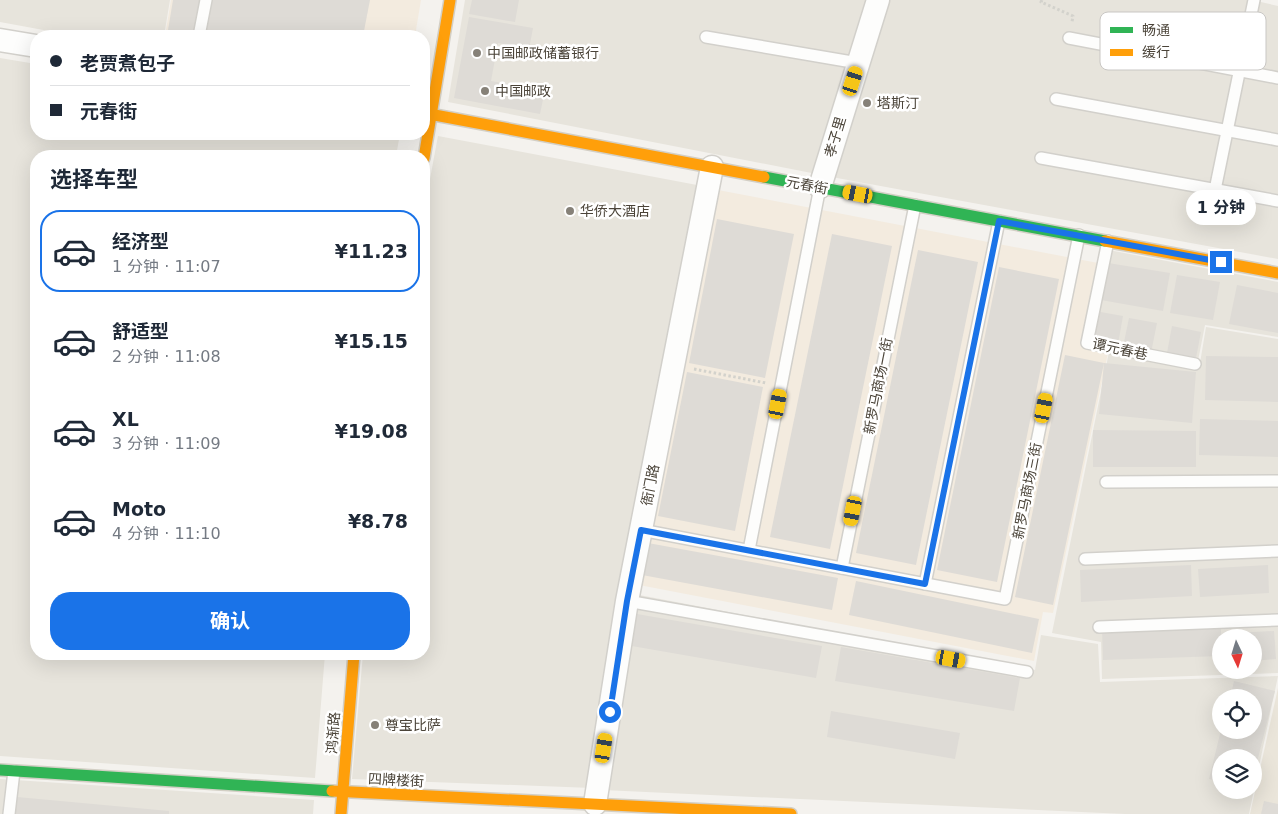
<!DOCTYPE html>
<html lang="zh">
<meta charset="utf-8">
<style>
:root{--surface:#fff;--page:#f6f6f7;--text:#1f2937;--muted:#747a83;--line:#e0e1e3;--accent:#1a73e8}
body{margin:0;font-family:"DejaVu Sans","Noto Sans SC",sans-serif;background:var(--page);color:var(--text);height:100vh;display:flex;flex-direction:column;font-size:19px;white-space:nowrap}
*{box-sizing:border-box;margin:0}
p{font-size:16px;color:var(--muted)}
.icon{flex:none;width:28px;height:28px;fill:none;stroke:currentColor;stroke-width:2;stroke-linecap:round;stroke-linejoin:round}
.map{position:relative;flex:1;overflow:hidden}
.panel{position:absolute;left:30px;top:150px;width:400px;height:510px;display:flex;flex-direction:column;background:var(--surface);border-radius:20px;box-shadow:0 5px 20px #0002}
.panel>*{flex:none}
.guide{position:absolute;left:30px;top:30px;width:400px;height:110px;border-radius:20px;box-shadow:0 5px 20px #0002;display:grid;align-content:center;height:110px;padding:0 20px;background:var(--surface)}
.needle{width:32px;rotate:176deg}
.tools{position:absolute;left:1212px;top:629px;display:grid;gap:10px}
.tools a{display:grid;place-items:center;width:50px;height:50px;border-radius:50%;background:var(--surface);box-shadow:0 5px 20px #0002;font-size:25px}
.end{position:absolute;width:22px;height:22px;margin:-11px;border:6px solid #1a73e8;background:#fff;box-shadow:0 0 0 2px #fff}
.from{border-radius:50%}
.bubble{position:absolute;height:35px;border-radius:18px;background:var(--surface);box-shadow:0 5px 20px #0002;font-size:16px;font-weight:700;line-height:35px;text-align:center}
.car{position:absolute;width:15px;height:30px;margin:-15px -8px;border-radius:6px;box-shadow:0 0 4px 1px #0007;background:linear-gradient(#f5c518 24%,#345 0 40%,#f5c518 0 76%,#345 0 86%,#f5c518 0)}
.guide b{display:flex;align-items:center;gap:18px;height:48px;font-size:19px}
.guide b+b{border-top:1px solid var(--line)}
.guide i{width:12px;height:12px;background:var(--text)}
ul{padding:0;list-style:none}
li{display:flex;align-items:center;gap:15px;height:82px;margin:0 10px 8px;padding:0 10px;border:2px solid transparent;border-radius:20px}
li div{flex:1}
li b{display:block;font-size:19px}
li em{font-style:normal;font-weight:700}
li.current{border-color:var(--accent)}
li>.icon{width:45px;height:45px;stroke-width:1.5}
h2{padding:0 20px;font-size:22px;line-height:60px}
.cta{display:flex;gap:10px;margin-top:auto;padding:10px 20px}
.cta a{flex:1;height:58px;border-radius:20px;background:var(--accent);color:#fff;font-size:20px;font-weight:700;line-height:58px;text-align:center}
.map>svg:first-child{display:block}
.residential{fill:#e7e4dc;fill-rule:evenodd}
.commercial{fill:#f3ebdf}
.education{fill:#eae5da}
.building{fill:#dedbd6}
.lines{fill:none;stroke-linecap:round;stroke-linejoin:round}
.lane-casing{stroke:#d2d0cb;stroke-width:14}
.street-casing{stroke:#d2d0cb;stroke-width:25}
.fast-casing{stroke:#d3cfc5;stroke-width:14}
.slow-casing{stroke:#d3cfc5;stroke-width:14}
.path{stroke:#d3d2cc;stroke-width:3;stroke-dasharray:2.5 2.5;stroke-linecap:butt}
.lane{stroke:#fdfdfc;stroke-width:11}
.street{stroke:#fdfdfc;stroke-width:22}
.fast{stroke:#30b455;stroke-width:11}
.slow{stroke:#ff9f0a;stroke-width:11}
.route{stroke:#1a73e8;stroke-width:6}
.poi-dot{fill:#868178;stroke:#fff;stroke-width:2}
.labels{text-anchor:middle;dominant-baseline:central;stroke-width:5;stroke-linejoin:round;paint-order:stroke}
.poi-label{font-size:14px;fill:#4b4439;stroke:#fff;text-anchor:start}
.street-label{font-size:14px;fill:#4b4439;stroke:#fff}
.key{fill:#fff;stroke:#c9c7c4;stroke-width:1}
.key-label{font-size:14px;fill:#4b4439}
</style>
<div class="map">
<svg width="1278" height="814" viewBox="0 0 1278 814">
<rect width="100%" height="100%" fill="#f4f2ee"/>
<g class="residential">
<polygon points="0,0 170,0 164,36 76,36 0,22"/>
<polygon points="465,0 1252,0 1278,6 1278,259 837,178 448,102"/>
<polygon points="0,58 36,64 36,134 400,134 396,156 36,156 36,654 325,654 315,778 0,756"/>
<polygon points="438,136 697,185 620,597 592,788 352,779 363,654 424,654 424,211"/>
<polygon points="1103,249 1278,282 1278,337 1205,325 1198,361 1084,341"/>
<path d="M1206,327L1278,339V673L1102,679L1101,642L1052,633L1110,347L1200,363ZM1221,638H1254V670H1221Z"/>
<path d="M634,594L1035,670L1041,635L1098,644L1100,682L1278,676L1249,814H1125L603,790ZM1221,698H1254V730H1221ZM1221,758H1254V790H1221Z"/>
<polygon points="0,779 314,800 313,814 0,814"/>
</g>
<g class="commercial">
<polygon points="171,0 421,0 415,36 165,36"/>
<polygon points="718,190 1098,263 1082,347 1108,353 1053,613 1043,612 1034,661 639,585"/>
</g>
<polygon class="education" points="1278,688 1278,814 1250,814"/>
<g class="building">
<polygon points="173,0 370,0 363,36 167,36"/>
<polygon points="472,0 519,0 515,22 469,14"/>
<polygon points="469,17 533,28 529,49 498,43 491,81 545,90 540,114 454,98"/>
<polygon points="717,219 794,234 765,378 689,363"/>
<polygon points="832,234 892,246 830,549 770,537"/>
<polygon points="918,250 978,262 916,565 856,553"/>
<polygon points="1108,263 1170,273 1163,311 1101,300"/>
<polygon points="999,267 1059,279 997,582 937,570"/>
<polygon points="1177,275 1220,282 1213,320 1170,313"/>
<polygon points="1237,285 1278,293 1278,333 1229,324"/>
<polygon points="1095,311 1123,316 1118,344 1090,339"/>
<polygon points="1129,318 1157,323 1151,353 1123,347"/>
<polygon points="1172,326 1201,332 1196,358 1167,353"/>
<polygon points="1065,355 1104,363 1196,372 1192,423 1099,414 1104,363 1053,605 1015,597"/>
<polygon points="1206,356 1278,357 1278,402 1205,400"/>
<polygon points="687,372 763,387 735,531 658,516"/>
<polygon points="1200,419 1278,421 1278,457 1199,455"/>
<polygon points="1093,430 1196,431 1196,467 1093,467"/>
<polygon points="648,543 838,578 832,610 642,575"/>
<polygon points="1191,565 1192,596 1081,602 1080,570"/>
<polygon points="1268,565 1269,593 1200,597 1198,569"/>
<polygon points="856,581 1039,619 1032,653 849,615"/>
<polygon points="631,613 822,646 816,678 626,645"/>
<polygon points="1221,624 1221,656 1103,660 1102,629"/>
<polygon points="1274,631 1276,659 1254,661 1254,638 1234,638 1234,633"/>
<polygon points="841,647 1020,678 1014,711 835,681"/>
<polygon points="1234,681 1275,691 1254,774 1254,758 1221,758 1221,782 1209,779 1221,730 1254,730 1254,698 1230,698"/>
<polygon points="831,711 960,733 955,759 827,737"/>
<polygon points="17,797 169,811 169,814 15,814"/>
<polygon points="1264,801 1278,804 1278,814 1261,814"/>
</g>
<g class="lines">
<defs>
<g id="lane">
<polyline points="199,36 206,0"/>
<polyline points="706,37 858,63"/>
<polyline points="1069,38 1278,78"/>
<polyline points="1056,99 1278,140"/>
<polyline points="1041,158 1278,201"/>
<polyline points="1215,190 1254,0"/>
<polyline points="1108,241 1087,343 1195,364"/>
<polyline points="1106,482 1278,481"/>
<polyline points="641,530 1005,599 1079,235"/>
<polyline points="749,550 820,187"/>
<polyline points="1085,559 1278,551"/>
<polyline points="842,568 915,205"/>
<polyline points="925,584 999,221"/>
<polyline points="627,601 1027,672"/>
<polyline points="1099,627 1278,620"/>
<polyline points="9,814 14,771"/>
</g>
<g id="street">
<polyline points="0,40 36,46"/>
<polyline points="820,187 878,0"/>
<polyline points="595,804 627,601 712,167"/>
</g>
<g id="fast">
<polyline points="764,177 1105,241"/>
<polyline points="0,770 332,791"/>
</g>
<g id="slow">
<polyline points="424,113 764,177"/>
<polyline points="424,158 450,0"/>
<polyline points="1105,241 1278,273"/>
<polyline points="332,791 791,814"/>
<polyline points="341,814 354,654"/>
</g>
</defs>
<use href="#lane" class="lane-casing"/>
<use href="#street" class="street-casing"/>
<use href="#fast" class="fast-casing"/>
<use href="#slow" class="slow-casing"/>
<g class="path">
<polyline points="1042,0 1041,2 1073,16 1072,22"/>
<polyline points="694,369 766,383"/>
</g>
<use href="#lane" class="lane"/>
<use href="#street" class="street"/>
<use href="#fast" class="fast"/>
<use href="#slow" class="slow"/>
</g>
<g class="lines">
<polyline class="route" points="610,712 627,601 641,530 925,584 999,221 1221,262"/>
</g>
<g class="poi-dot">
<circle cx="477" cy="53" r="5"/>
<circle cx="485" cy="91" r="5"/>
<circle cx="867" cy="103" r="5"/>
<circle cx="570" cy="211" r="5"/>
<circle cx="375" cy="725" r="5"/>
</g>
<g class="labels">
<g class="poi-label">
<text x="487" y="53">中国邮政储蓄银行</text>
<text x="495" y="91">中国邮政</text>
<text x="877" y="103">塔斯汀</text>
<text x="580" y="211">华侨大酒店</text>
<text x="385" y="725">尊宝比萨</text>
</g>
<g class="street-label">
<text transform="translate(835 137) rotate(-73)">孝子里</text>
<text transform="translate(807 185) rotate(11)">元春街</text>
<text transform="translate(1120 349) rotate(12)">谭元春巷</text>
<text transform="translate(878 386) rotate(-79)">新罗马商场一街</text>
<text transform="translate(650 485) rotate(-79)">衙门路</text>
<text transform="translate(1027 491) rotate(-79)">新罗马商场三街</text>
<text transform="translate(333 733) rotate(-86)">鸿渐路</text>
<text transform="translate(396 780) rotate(3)">四牌楼街</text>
</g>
</g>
<rect x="1100" y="12" width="166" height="58" rx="8" class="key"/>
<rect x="1110" y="27" width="23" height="6" fill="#30b455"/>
<rect x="1110" y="49" width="23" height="7" fill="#ff9f0a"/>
<g class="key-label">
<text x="1142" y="35">畅通</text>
<text x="1142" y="57">缓行</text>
</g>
</svg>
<div class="tools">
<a><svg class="needle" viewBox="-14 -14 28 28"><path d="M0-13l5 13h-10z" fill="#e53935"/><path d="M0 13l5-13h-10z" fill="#747a83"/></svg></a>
<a><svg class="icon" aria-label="locate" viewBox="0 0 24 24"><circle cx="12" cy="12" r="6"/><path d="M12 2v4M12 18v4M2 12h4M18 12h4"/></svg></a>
<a><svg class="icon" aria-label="layers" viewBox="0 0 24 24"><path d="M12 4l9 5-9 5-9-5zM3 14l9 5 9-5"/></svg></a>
</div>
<i class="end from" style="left:610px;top:712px"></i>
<i class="end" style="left:1221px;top:262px"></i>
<div class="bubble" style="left:1186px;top:190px;width:70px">1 分钟</div>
<i class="car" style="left:853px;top:81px;rotate:18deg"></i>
<i class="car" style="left:858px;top:194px;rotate:281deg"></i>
<i class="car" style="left:778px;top:404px;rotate:11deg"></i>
<i class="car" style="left:1044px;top:408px;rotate:11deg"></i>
<i class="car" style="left:853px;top:511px;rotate:191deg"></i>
<i class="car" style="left:951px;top:659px;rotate:100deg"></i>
<i class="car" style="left:604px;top:748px;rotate:9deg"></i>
<div class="guide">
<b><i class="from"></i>老贾煮包子</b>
<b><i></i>元春街</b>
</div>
<section class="panel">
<h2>选择车型</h2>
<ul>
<li class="current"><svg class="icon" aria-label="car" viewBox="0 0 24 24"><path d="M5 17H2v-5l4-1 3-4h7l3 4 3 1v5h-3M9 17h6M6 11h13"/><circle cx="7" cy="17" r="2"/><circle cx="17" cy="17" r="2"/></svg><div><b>经济型</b><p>1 分钟 · 11:07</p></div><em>¥11.23</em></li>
<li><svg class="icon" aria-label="car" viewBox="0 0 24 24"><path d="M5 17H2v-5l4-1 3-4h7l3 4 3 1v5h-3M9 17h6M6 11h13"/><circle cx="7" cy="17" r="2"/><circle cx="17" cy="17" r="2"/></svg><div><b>舒适型</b><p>2 分钟 · 11:08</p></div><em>¥15.15</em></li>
<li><svg class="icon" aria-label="car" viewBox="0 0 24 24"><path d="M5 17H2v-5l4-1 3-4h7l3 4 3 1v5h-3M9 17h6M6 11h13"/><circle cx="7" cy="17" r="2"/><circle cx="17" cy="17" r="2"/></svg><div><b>XL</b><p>3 分钟 · 11:09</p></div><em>¥19.08</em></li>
<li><svg class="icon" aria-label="car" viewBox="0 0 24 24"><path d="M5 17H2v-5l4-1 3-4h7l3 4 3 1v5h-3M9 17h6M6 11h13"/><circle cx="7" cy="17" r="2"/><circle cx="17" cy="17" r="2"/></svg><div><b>Moto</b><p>4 分钟 · 11:10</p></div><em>¥8.78</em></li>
</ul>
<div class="cta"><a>确认</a></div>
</section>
</div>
